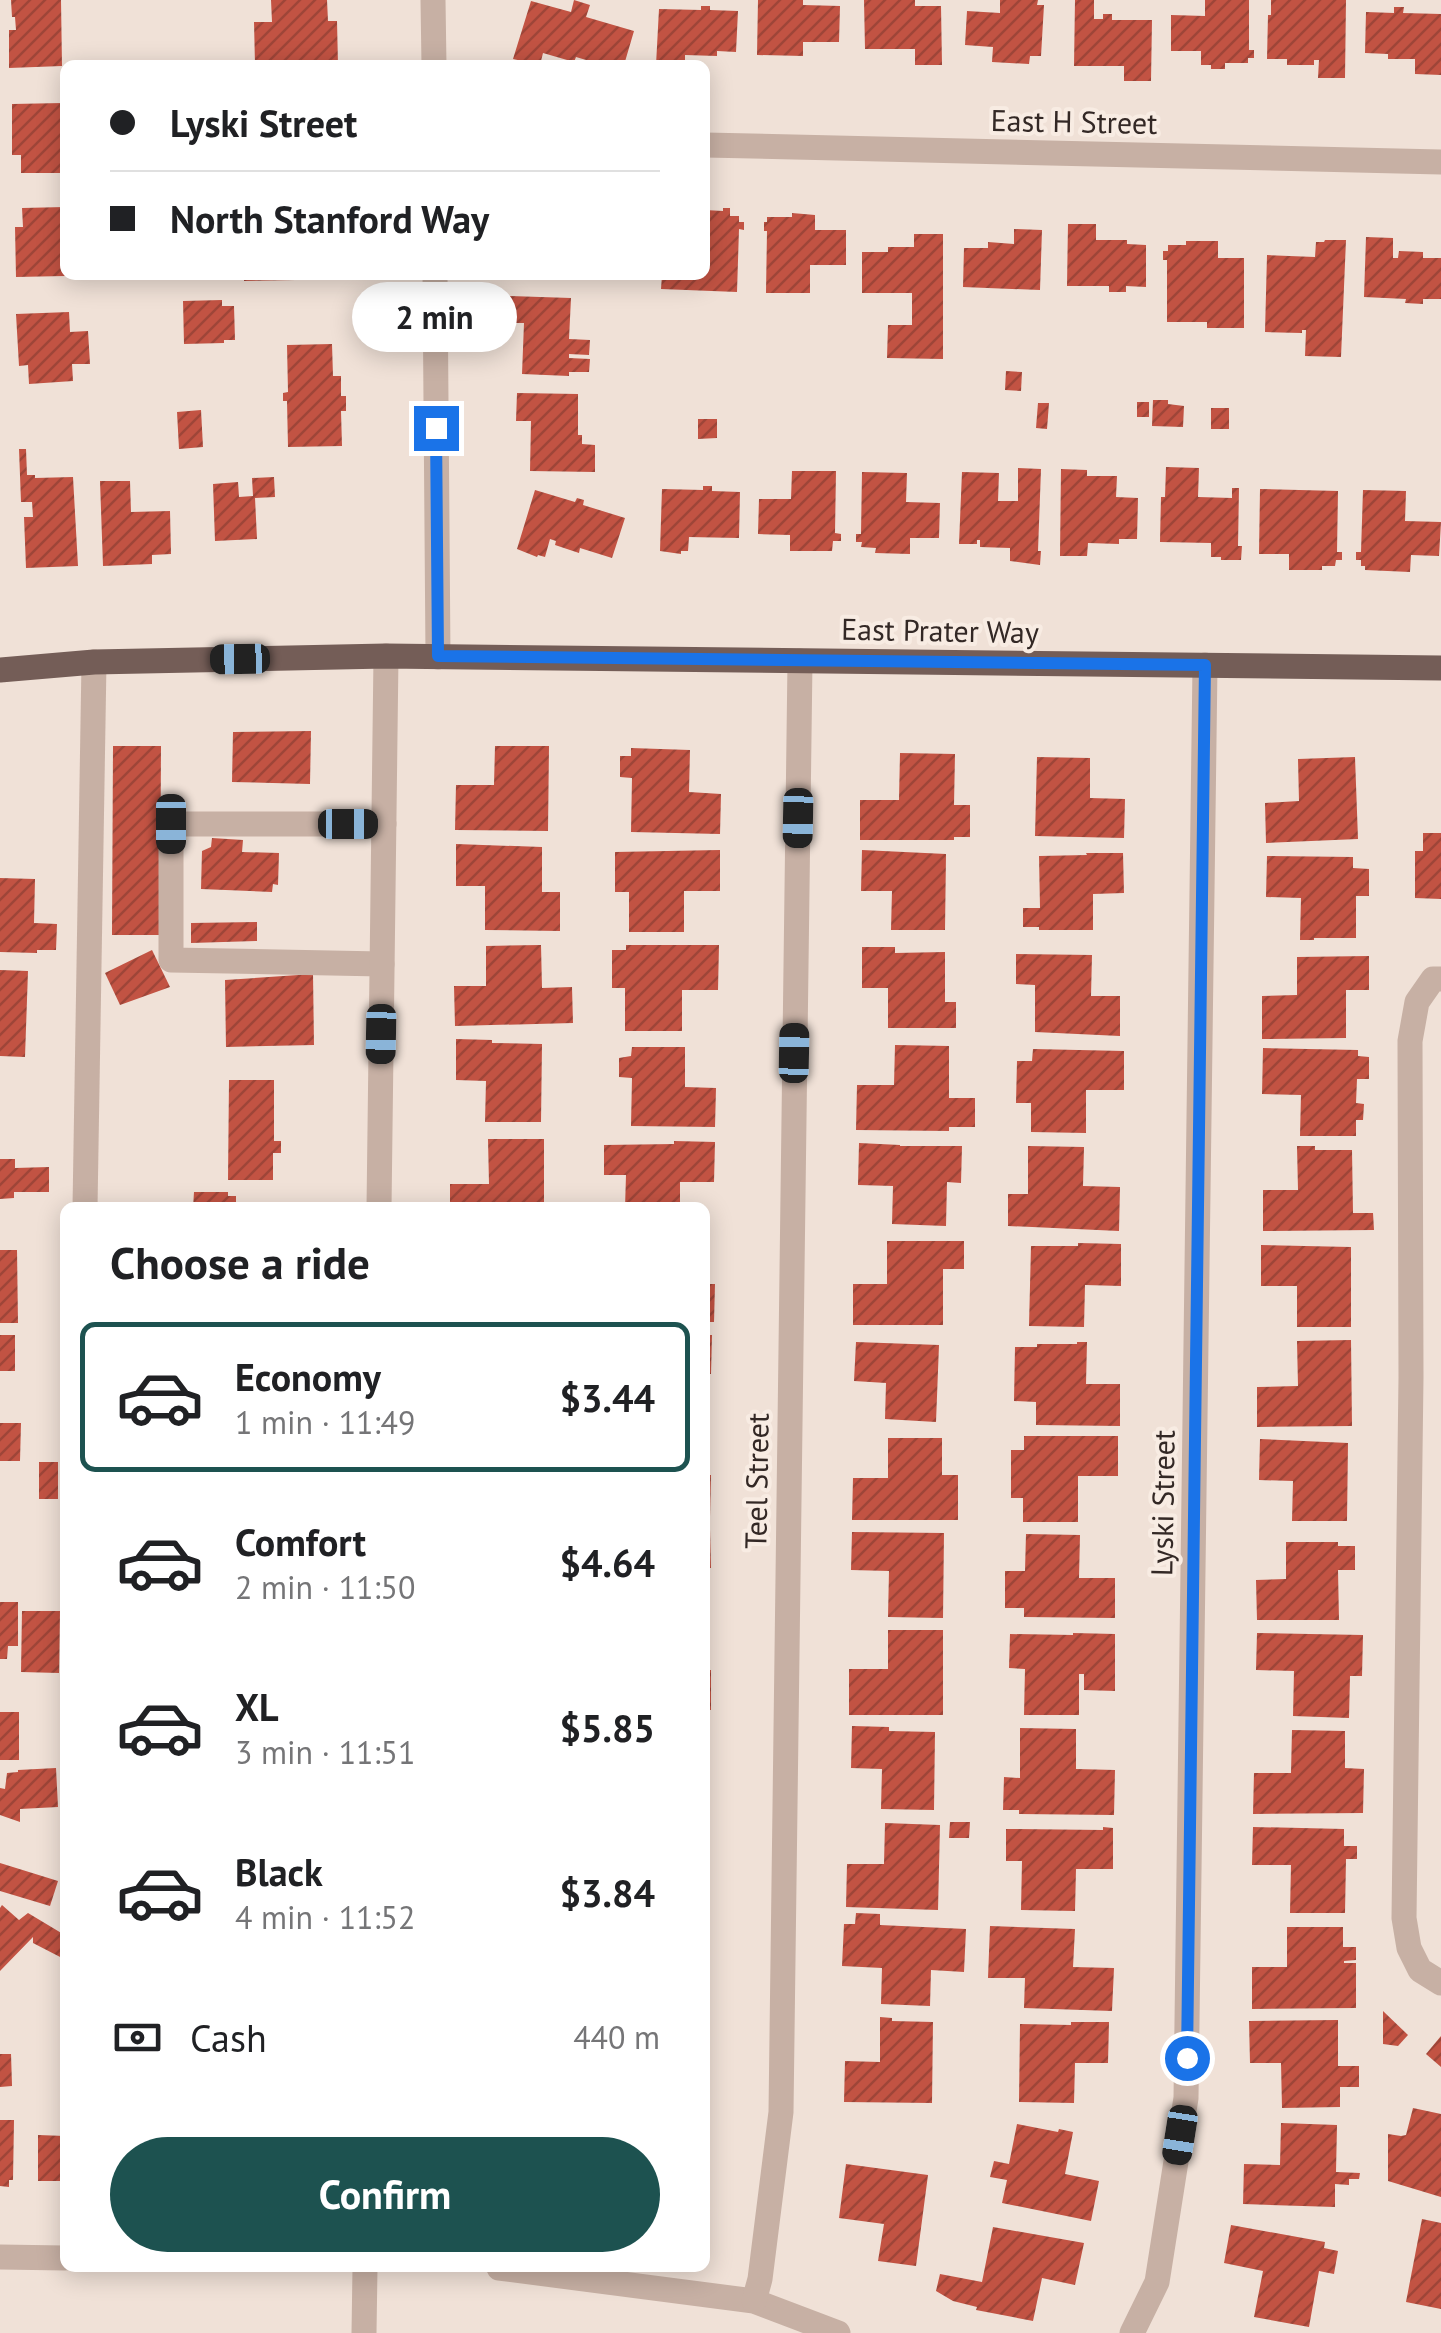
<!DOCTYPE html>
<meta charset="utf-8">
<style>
:root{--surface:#fff;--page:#f6f6f6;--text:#202124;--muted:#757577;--line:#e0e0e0;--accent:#1d5250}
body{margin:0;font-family:"PT Sans",sans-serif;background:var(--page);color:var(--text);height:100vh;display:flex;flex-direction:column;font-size:38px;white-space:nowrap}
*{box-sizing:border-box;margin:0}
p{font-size:32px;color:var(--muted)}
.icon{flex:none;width:55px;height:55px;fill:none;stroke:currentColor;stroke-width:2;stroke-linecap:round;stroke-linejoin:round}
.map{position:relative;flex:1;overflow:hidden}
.panel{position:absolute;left:60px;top:1202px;width:650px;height:1070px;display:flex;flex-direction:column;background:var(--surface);border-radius:15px;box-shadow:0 5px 25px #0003}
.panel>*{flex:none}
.top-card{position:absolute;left:60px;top:60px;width:650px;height:220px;border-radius:15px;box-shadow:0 5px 25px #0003;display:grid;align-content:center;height:220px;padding:0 50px;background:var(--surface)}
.end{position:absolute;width:45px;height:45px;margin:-22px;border:12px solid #1a73e8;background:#fff;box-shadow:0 0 0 5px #fff}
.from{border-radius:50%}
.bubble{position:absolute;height:70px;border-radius:35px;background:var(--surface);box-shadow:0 5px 25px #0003;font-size:32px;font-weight:600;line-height:70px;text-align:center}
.car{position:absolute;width:30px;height:60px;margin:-30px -15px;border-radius:12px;box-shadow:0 0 8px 2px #0007;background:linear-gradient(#222 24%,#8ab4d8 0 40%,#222 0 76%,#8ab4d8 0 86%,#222 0)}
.top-card b{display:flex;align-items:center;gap:35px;height:95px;font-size:38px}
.top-card b+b{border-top:2px solid var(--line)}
.top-card i{width:25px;height:25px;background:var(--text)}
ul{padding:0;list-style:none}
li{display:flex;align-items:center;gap:30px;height:150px;margin:0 20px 15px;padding:0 30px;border:5px solid transparent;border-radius:15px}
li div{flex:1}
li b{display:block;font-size:38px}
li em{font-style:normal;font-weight:600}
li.current{border-color:var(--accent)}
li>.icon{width:90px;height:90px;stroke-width:1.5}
h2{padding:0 50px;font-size:45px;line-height:120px}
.pay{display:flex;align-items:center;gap:25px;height:110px;padding:0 50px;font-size:38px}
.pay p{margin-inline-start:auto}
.action{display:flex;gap:20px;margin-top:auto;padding:20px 50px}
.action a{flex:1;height:115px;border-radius:60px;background:var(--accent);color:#fff;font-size:40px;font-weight:600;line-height:115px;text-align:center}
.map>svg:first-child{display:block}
.building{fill:url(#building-hatch)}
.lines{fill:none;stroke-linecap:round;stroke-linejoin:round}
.minor{stroke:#c7b0a4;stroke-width:25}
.major{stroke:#745d57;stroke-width:25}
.route{stroke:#1a73e8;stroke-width:12}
.labels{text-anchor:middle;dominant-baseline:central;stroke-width:8;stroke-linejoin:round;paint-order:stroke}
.street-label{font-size:30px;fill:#332825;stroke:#f8ece3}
</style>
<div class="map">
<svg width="1441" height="2333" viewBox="0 0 1441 2333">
<defs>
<pattern id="building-hatch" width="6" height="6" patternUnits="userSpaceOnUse" patternTransform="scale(2.5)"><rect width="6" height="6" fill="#c25343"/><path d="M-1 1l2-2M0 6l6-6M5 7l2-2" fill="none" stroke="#9e4538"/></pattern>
</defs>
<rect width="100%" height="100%" fill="#f0e1d7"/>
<g class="building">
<polygon points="11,0 61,0 62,66 9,68 9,30 16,30 15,17 12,17"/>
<polygon points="271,0 327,0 328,21 337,21 338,65 255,65 254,22 272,22"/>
<polygon points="574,0 590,5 586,17 634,31 624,65 608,61 607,65 603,65 576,57 574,62 543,53 540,65 513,59 531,1 571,12"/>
<polygon points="758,0 803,0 803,5 840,6 839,42 803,42 803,56 757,55"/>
<polygon points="864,0 915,0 915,6 941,6 942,65 915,65 915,49 865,49"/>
<polygon points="1000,0 1038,0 1037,5 1044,5 1041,56 1030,56 1029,64 992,62 993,47 965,45 967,11 1000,13"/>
<polygon points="1075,0 1094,0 1094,19 1103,19 1103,14 1112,14 1112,20 1152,20 1151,81 1124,81 1124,66 1074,66"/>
<polygon points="1205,0 1249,0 1249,50 1254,50 1254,58 1248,58 1248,63 1225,63 1225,69 1211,69 1211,65 1201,65 1201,51 1171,51 1171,15 1205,16"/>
<polygon points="1271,0 1346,0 1345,78 1318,78 1319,60 1314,60 1314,65 1287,65 1287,59 1267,59 1268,15 1271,15"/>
<polygon points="701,6 710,6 710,10 738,11 736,52 717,51 717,56 685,55 685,65 656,65 659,9 701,10"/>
<polygon points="1394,7 1404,7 1403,13 1441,14 1441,75 1415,74 1415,59 1388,59 1388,54 1365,53 1366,12 1394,13"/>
<polygon points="63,103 63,114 65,114 65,173 21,173 21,155 12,155 12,104"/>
<polygon points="65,207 65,276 16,277 15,227 23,227 22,208"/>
<polygon points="723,208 730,208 730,216 739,216 739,222 744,222 744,230 739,229 737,292 661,289 662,275 705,275 705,210 723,211"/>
<polygon points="792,213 815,215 815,230 846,230 846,265 810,265 810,293 766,293 767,231 764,231 764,222 767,222 767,217 792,217"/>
<polygon points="1068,224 1096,224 1096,240 1127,240 1127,244 1146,245 1146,287 1126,286 1126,292 1109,292 1109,286 1067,286"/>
<polygon points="1014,229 1042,230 1040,290 963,287 964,248 988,248 988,242 1014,244"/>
<polygon points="914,234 943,234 943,359 887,358 888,325 912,325 912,293 862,293 862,252 888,252 888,247 914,247"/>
<polygon points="1366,237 1393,238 1393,258 1398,258 1399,251 1423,252 1423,258 1441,258 1441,299 1423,299 1423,304 1405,303 1406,299 1364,297"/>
<polygon points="1325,240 1346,240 1341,357 1305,356 1306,330 1302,330 1302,333 1265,332 1267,255 1315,257 1316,242 1324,242"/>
<polygon points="1186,241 1218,241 1218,258 1244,258 1244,328 1207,328 1207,322 1167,322 1167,260 1163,260 1163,251 1168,251 1168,245 1186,245"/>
<polygon points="244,275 296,275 296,280 244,281"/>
<polygon points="510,296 571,298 569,339 590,340 589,355 569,354 569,358 590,359 589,372 569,372 569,376 522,374 524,323 509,323"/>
<polygon points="222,300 222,306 234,306 235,340 224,340 224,343 184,344 183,301"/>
<polygon points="69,312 70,332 88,331 90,364 72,364 73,381 29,384 28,365 19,366 16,314"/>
<polygon points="332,344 333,376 341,376 341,396 346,396 346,411 341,411 342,446 288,447 287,401 283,401 283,393 288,392 287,345"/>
<polygon points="1006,371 1022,372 1021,391 1005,390"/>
<polygon points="517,393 578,394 578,435 582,435 582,444 595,445 595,472 530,471 531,421 516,421"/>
<polygon points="1153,400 1168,400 1168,404 1184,406 1183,427 1152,426"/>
<rect x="1137" y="402" width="12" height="15"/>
<polygon points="1038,403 1049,403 1047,429 1036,428"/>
<rect x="1211" y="408" width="18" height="21"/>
<polygon points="201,410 203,447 179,449 177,412"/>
<polygon points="698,419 717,419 717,438 698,439"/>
<polygon points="19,449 26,449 27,475 35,475 35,478 73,477 78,566 26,568 24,517 33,517 32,502 21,502"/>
<polygon points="1166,467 1199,468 1198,497 1232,498 1232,488 1239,488 1238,546 1242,546 1241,560 1221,560 1221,557 1211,557 1211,543 1160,542 1161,497 1165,497"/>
<polygon points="1018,468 1041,469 1038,551 1041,551 1040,565 1010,561 1010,548 980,547 980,540 977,540 977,544 959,544 962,472 999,473 998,501 1018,501"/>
<polygon points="1061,469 1087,470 1087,476 1117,476 1116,497 1138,498 1137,539 1119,539 1119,544 1088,543 1087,556 1060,556"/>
<polygon points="792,471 836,471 835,533 841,534 841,541 833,541 832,551 790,551 790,535 758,534 759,499 791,499"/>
<polygon points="862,472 907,473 906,502 940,503 939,538 910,538 910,554 875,553 876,548 861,547 862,542 856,542 856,534 861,534"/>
<polygon points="274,477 275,497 255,498 257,539 215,541 213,484 238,482 239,497 253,496 252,478"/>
<polygon points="100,481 130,481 131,512 170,511 171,554 152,555 152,564 103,566"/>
<polygon points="703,486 712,486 712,491 740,492 739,538 689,537 688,551 681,551 681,554 660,551 662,489 703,490"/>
<polygon points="1260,489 1338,491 1337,552 1342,552 1342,560 1336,560 1335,566 1322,566 1322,570 1289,570 1289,554 1259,554"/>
<polygon points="535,490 575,502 577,498 584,500 583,505 625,518 612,558 580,548 579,553 555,545 556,541 550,539 545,557 538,555 537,557 517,549"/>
<polygon points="1363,490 1406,491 1405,521 1441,522 1439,556 1411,555 1410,572 1365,570 1365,566 1361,566 1361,560 1356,560 1356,552 1361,552"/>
<polygon points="311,731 310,784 232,782 233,732"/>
<polygon points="113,746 161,746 160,935 112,935"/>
<polygon points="495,746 549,746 548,831 455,830 456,785 494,785"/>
<polygon points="631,748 690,750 689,792 721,794 720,834 631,832 632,778 620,777 620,756 631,756"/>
<polygon points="900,753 955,754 954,805 970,805 970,837 954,837 954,840 860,840 860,800 899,800"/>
<polygon points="1037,757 1090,758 1090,798 1125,799 1124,838 1035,836"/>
<polygon points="1355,757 1358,839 1266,843 1265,803 1299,801 1298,759"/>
<polygon points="1423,833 1441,833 1441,899 1415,898 1415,851 1423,851"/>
<polygon points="212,838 243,840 242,852 279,853 278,885 273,884 272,892 201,889 202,851 211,847"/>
<polygon points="456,844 542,847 542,892 560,892 560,931 485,930 485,886 456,886"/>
<polygon points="720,850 720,891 684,891 684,932 629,932 629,892 615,892 615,852"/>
<polygon points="862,850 946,854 945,930 891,930 892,891 861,891"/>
<polygon points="1086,853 1123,853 1124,893 1093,894 1093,930 1039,930 1039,927 1023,927 1023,908 1040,908 1039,856 1087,855"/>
<polygon points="1267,856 1353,857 1353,868 1369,869 1369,896 1356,896 1356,938 1314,938 1314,940 1300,940 1301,898 1266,897"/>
<polygon points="0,878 35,879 34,923 57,924 56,950 37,950 37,953 0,952"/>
<polygon points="257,922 257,941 191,943 191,923"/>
<polygon points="541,945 542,988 572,987 573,1023 455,1026 454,986 486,986 486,946"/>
<polygon points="626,945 719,945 718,990 682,990 682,1031 625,1031 625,988 612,988 612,950 626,950"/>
<polygon points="862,947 895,947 895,953 945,952 945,1002 956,1002 956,1028 888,1028 888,988 862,988"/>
<polygon points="152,950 170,987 120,1005 105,973"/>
<polygon points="1016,954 1092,955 1091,996 1120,996 1120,1036 1035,1032 1035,985 1016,984"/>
<polygon points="1369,956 1369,990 1346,990 1346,1038 1262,1039 1262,996 1297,995 1297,957"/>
<polygon points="0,970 28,971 25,1057 0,1056"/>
<polygon points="313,974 314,1045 226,1047 225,980"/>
<polygon points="456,1039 492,1040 492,1043 542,1044 541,1122 485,1122 486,1081 456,1080"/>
<polygon points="895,1045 949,1046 949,1098 975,1098 975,1127 949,1127 949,1131 856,1130 857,1085 894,1085"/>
<polygon points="632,1047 685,1047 685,1087 716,1088 715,1127 631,1126 632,1078 619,1077 619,1058 631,1056"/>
<polygon points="1263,1048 1358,1050 1358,1056 1369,1057 1369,1079 1357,1079 1356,1103 1364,1104 1363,1120 1356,1120 1356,1136 1300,1136 1301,1095 1262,1094"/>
<polygon points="1033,1049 1124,1051 1124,1090 1086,1090 1086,1133 1031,1132 1031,1103 1016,1103 1017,1061 1032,1061"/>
<polygon points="229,1080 274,1080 274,1141 281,1141 281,1153 273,1153 273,1180 228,1180"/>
<polygon points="488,1139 544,1139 544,1208 450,1208 450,1184 489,1184"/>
<polygon points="674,1141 715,1142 714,1182 680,1182 680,1208 625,1208 626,1175 604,1175 604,1145 674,1144"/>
<polygon points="859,1143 900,1145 900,1146 962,1146 961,1183 947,1182 946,1226 892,1224 893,1186 858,1185"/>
<polygon points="1028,1146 1084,1147 1083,1186 1120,1187 1119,1231 1008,1226 1008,1194 1028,1194"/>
<polygon points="1297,1146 1315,1146 1315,1150 1352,1150 1353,1213 1373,1213 1374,1230 1263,1231 1263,1190 1298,1190"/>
<polygon points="0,1159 15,1159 15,1168 49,1167 49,1192 14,1192 14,1198 0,1199"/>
<polygon points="194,1192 228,1192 228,1196 236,1196 236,1208 193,1208"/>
<polygon points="887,1241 964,1241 964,1269 943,1269 943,1325 853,1325 853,1284 887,1284"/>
<polygon points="1078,1243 1121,1244 1121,1286 1085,1285 1084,1327 1029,1326 1031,1246 1078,1246"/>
<polygon points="1261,1245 1351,1247 1351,1327 1297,1327 1297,1286 1261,1286"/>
<polygon points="0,1250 17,1250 18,1323 0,1323"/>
<polygon points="705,1284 715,1284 714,1322 705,1322"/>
<rect x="0" y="1335" width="15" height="36"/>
<polygon points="705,1335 712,1335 711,1374 705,1374"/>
<polygon points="1351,1340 1352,1426 1257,1427 1257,1387 1298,1386 1297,1341"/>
<polygon points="856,1342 939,1345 936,1422 885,1419 886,1383 854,1381"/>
<polygon points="1077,1342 1087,1342 1086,1384 1120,1384 1120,1426 1036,1425 1036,1402 1014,1401 1015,1347 1037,1347 1037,1344 1077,1344"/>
<polygon points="0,1423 21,1423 20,1461 0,1461"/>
<polygon points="1024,1436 1118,1436 1118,1476 1078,1476 1078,1522 1023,1522 1023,1498 1011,1498 1011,1450 1024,1450"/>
<polygon points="888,1438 942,1438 942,1475 958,1475 958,1520 852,1520 853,1478 888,1478"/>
<polygon points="1260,1439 1348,1443 1347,1521 1292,1521 1293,1481 1259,1480"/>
<rect x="39" y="1462" width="19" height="37"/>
<polygon points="705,1475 711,1475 710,1517 705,1517"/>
<polygon points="705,1529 710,1529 711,1568 705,1568"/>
<polygon points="852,1532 944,1533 943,1618 888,1617 889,1571 851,1570"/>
<polygon points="1026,1534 1080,1535 1079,1578 1115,1578 1115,1618 1024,1617 1024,1608 1005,1608 1005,1571 1025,1571"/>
<polygon points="1286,1542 1338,1542 1338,1546 1355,1546 1355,1570 1338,1570 1339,1620 1257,1620 1256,1580 1286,1579"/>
<polygon points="0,1602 18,1602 18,1646 8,1646 7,1659 0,1659"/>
<polygon points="22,1611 60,1611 59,1673 21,1672"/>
<polygon points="888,1630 943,1630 943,1715 849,1715 849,1669 888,1669"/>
<polygon points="1073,1633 1115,1634 1115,1691 1084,1690 1084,1674 1079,1674 1079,1715 1024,1715 1025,1669 1009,1668 1010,1634 1073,1635"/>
<polygon points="1257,1633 1363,1635 1362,1676 1350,1676 1349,1718 1293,1716 1294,1671 1256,1670"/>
<rect x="705" y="1670" width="6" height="40"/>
<rect x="0" y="1712" width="19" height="48"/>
<polygon points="852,1726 889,1727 889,1731 935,1732 934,1810 881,1809 882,1769 851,1768"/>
<polygon points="1020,1728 1076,1729 1076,1769 1115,1770 1114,1815 1019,1814 1019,1810 1003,1810 1004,1777 1020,1778"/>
<polygon points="1292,1730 1345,1731 1345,1768 1364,1769 1363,1813 1253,1814 1254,1773 1291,1773"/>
<polygon points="56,1768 58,1807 20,1809 20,1822 0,1815 0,1788 5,1789 7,1773 18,1772 18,1770"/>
<polygon points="950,1822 970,1822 969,1838 949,1838"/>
<polygon points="885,1823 940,1825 938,1910 846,1907 847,1864 884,1864"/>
<polygon points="1103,1827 1113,1828 1113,1869 1076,1869 1075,1911 1021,1910 1022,1861 1006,1861 1006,1829 1103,1830"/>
<polygon points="1253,1827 1344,1829 1344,1846 1357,1846 1357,1859 1346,1859 1345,1913 1290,1913 1291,1865 1252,1865"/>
<polygon points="0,1863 58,1881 50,1906 0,1891"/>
<polygon points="2,1905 19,1920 28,1913 63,1934 64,1959 33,1943 33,1937 0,1971 0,1908"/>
<polygon points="856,1913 880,1914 880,1925 966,1929 964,1972 931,1970 930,2006 881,2004 882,1968 842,1966 844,1924 855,1924"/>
<polygon points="990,1926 1075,1929 1073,1967 1114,1968 1112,2011 1024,2008 1025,1978 988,1978"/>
<polygon points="1287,1927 1343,1927 1343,1947 1356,1947 1356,1960 1344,1961 1344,1963 1356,1963 1356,2008 1252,2009 1252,1967 1287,1967"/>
<polygon points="1383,2011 1408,2035 1398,2046 1383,2044"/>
<polygon points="880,2017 892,2018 892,2021 933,2022 932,2103 844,2102 845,2061 880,2062"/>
<polygon points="1338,2020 1338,2066 1359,2066 1359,2087 1340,2087 1340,2107 1282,2108 1281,2063 1250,2063 1249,2021"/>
<polygon points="1071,2022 1109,2022 1108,2063 1075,2063 1074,2103 1019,2102 1020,2024 1071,2025"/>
<polygon points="1441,2036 1441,2067 1426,2054"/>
<polygon points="0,2054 11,2054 12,2086 0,2087"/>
<polygon points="1413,2108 1441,2114 1441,2197 1388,2181 1388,2134 1401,2136 1406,2135"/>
<polygon points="0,2120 14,2120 13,2180 9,2180 9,2187 0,2186"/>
<polygon points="1281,2123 1337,2125 1336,2172 1360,2173 1359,2179 1349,2179 1349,2185 1335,2184 1335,2207 1243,2204 1244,2164 1280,2165"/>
<polygon points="1017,2124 1058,2132 1059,2129 1073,2132 1065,2174 1099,2181 1091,2221 1002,2203 1007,2180 990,2177 994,2161 1009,2164"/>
<polygon points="38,2135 65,2136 65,2181 38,2181"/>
<polygon points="846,2164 928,2175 916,2266 878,2261 884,2224 839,2218"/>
<polygon points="1422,2219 1441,2223 1441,2309 1406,2302"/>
<polygon points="1231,2225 1325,2242 1324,2248 1338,2251 1334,2274 1319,2271 1309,2327 1254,2317 1263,2271 1224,2263"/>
<polygon points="993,2227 1084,2243 1075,2285 1042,2278 1033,2321 976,2310 977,2307 953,2301 936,2291 940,2274 982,2282"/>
</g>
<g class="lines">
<g class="minor">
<polyline points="433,0 434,65"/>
<polyline points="705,145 1441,162"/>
<polyline points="435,275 438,657"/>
<polyline points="382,964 171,960 171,824 384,824"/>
<polyline points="1441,979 1433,979 1417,1002 1410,1041 1411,1377 1404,1918 1409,1948 1420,1970 1441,1983"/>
<polyline points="85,1208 94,662"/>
<polyline points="379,1208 386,656"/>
<polyline points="0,2257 65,2258"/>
<polyline points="499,2268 754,2301 838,2333"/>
<polyline points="754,2301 760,2279 781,2112 800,661"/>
<polyline points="364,2333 365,2268"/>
<polyline points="1132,2333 1157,2282 1186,2098 1205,665"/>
</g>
<polyline class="major" points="0,670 94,662 386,656 1441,668"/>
</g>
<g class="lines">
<polyline class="route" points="436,428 438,656 1205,665 1187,2058"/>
</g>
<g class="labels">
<g class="street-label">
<text transform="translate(1074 121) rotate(1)">East H Street</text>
<text transform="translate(940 630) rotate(1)">East Prater Way</text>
<text transform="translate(756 1481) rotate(-89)">Teel Street</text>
<text transform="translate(1162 1503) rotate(-89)">Lyski Street</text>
</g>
</g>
</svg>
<i class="end from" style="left:1187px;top:2058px"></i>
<i class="end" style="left:436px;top:428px"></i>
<div class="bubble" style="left:352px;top:282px;width:165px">2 min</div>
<i class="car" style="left:240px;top:659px;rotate:269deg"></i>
<i class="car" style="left:798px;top:818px;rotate:181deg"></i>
<i class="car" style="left:171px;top:824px;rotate:180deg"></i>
<i class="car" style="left:348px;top:824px;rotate:90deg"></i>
<i class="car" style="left:381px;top:1034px;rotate:181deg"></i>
<i class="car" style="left:794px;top:1053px;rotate:1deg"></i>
<i class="car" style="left:1180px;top:2135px;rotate:189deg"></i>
<div class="top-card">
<b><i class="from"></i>Lyski Street</b>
<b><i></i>North Stanford Way</b>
</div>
<section class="panel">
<h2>Choose a ride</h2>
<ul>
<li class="current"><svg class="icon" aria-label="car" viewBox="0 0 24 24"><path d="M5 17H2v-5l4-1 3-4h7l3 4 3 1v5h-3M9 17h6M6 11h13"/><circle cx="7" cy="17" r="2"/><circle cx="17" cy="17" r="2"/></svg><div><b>Economy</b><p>1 min · 11:49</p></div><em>$3.44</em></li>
<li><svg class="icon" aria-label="car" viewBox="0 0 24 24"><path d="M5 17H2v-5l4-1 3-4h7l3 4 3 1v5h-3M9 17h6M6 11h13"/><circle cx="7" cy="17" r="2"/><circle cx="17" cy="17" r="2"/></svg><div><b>Comfort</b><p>2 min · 11:50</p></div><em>$4.64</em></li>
<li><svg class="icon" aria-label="car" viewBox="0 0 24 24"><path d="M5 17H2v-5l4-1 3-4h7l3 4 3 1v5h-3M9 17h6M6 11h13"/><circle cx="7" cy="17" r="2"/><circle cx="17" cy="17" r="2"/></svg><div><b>XL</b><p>3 min · 11:51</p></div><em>$5.85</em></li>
<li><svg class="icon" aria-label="car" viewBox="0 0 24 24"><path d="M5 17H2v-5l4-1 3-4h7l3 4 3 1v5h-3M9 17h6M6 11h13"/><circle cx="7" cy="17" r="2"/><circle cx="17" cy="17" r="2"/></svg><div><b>Black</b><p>4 min · 11:52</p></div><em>$3.84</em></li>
</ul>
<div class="pay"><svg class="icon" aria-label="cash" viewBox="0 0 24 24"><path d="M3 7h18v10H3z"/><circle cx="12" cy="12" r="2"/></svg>Cash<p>440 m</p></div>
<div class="action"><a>Confirm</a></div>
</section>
</div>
